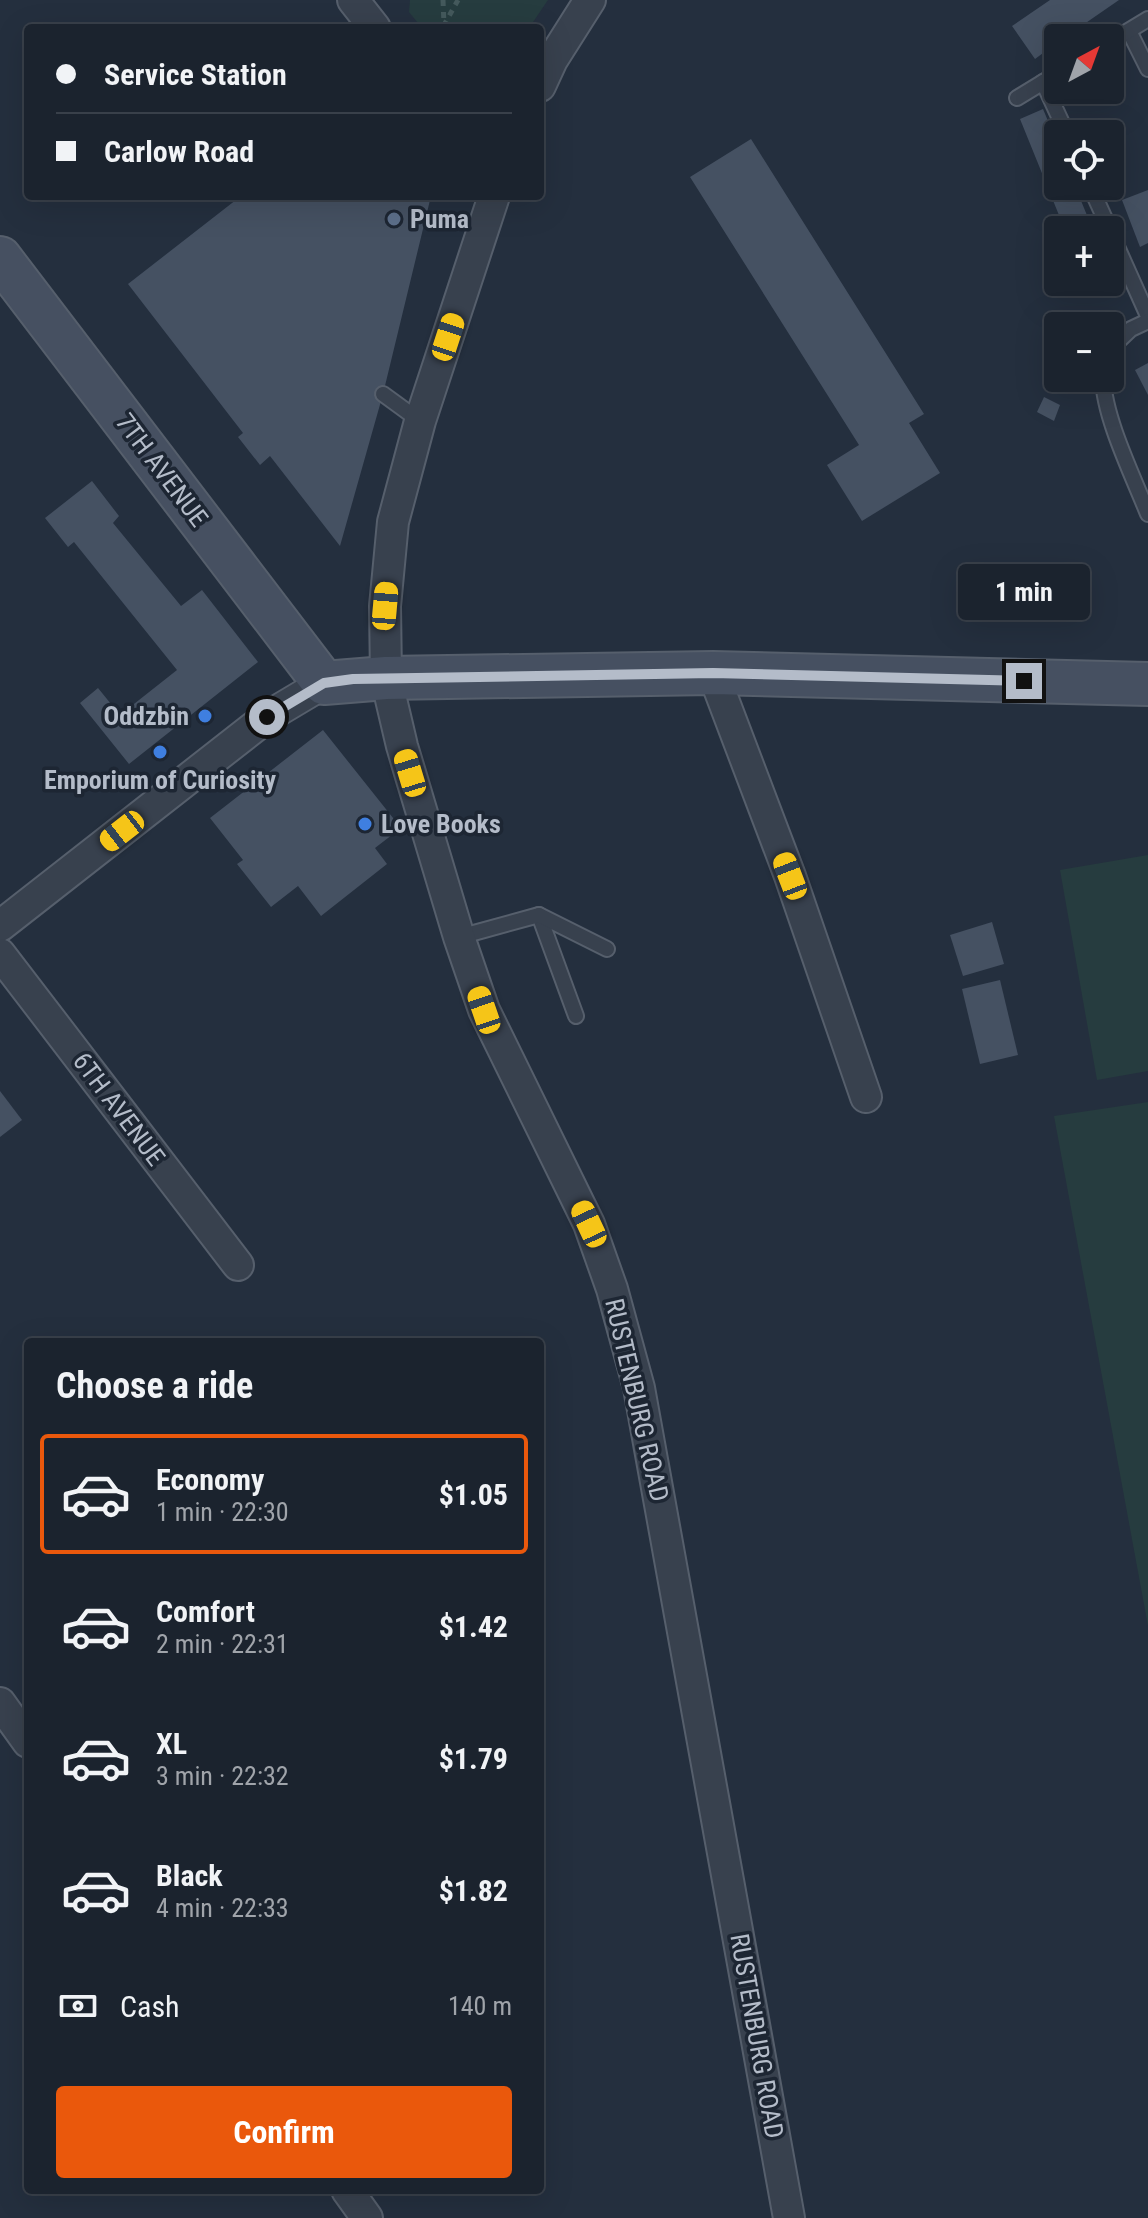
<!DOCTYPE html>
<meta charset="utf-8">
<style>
:root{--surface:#1b232e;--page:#242b36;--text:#f1f3f6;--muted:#a0a4aa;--line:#39404a;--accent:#ea580c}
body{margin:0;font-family:"Roboto Condensed",sans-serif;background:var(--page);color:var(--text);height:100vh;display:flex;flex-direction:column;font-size:30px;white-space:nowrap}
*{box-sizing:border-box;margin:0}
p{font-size:26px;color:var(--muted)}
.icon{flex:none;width:44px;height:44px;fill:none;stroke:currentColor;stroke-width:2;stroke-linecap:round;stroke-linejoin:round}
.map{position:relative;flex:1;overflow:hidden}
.sheet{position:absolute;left:24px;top:1338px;width:520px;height:856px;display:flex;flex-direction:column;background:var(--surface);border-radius:8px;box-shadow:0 8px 32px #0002,0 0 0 2px var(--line)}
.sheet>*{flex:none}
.banner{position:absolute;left:24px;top:24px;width:520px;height:176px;border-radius:8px;box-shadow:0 8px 32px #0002,0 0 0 2px var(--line);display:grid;align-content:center;height:176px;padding:0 32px;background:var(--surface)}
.needle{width:52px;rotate:41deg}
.controls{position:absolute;left:1044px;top:24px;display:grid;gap:16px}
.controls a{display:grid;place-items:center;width:80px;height:80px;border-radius:8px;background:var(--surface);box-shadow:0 8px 32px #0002,0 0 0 2px var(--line);font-size:40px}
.end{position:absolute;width:36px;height:36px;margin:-18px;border:10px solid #b4bcc9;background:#111;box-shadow:0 0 0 4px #111}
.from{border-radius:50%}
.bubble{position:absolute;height:56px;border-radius:8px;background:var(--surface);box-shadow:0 8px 32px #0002,0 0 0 2px var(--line);font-size:26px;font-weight:700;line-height:56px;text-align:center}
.car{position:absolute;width:24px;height:48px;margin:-24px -12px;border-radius:10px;box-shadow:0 0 6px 2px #0007;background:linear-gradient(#f5c518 24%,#345 0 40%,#f5c518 0 76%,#345 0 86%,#f5c518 0)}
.banner b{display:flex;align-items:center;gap:28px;height:76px;font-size:30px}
.banner b+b{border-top:2px solid var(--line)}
.banner i{width:20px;height:20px;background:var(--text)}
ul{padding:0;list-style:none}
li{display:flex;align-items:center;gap:24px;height:120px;margin:0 16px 12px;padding:0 16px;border:4px solid transparent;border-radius:8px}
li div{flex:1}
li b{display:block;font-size:30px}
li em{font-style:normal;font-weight:700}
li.on{border-color:var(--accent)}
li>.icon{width:72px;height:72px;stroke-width:1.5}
h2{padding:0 32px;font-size:36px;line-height:96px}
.pay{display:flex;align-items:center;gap:20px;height:88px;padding:0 32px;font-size:30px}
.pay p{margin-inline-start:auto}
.cta{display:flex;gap:16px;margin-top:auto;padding:16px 32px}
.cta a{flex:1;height:92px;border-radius:8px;background:var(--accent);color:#fff;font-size:32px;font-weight:700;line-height:92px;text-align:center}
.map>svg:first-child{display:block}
.green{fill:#263c3f}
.building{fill:#455162}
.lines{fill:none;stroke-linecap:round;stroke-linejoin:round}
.lane-casing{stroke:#565f6c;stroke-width:18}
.street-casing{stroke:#565f6c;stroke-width:34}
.secondary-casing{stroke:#565f6c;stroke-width:46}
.path{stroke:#44595c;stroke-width:5;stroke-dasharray:6 6;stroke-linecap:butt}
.lane{stroke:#38414e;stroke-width:14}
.street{stroke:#38414e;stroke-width:30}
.secondary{stroke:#465061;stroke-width:42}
.route{stroke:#b4bcc9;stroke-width:10}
.service-dot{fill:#5c6f8a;stroke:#1d2633;stroke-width:3}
.shop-dot{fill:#3f7fe0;stroke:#1d2633;stroke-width:3}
.labels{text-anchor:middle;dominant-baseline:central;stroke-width:7;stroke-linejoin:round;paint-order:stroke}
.poi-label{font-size:26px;font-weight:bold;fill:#b4bcc9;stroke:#1d2633;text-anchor:start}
.street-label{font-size:26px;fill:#b4bcc9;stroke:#1d2633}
</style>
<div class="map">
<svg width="1148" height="2218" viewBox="0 0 1148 2218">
<rect width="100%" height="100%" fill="#242f3e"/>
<g class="green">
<polygon points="410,0 548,0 529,28 422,28 409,12"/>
<polygon points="1148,855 1148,1071 1097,1080 1060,870"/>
<polygon points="1148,1102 1148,1626 1054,1116"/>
</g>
<g class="building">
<polygon points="1050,0 1119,0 1064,38 1058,38 1058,42 1035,59 1012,26"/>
<polygon points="1043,109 1058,145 1058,186 1075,186 1093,230 1065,230 1020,119"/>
<polygon points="751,139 924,414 909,423 940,473 862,521 827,465 859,445 690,177"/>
<polygon points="1148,190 1148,243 1140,247 1122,200"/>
<polygon points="241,196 431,196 383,394 340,546 270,456 260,465 238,437 243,433 128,284"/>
<polygon points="1148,363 1148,395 1135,370"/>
<polygon points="1044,397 1060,405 1054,421 1037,412"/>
<polygon points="92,481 119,516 113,523 181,606 202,590 258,662 129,764 80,703 98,688 120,715 177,670 74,542 68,547 45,518"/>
<polygon points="323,730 401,828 375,848 387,864 321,916 298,886 271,907 237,864 243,860 210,818"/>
<polygon points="992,922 1004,964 963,976 950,935"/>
<polygon points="1000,980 1018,1055 980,1064 962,989"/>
<polygon points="0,1091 22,1120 0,1137"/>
</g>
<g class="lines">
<defs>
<g id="lane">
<polyline points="1129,31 1148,69"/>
<polyline points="1110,42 1148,19"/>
<polyline points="1043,82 1067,134"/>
<polyline points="1017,98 1058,73"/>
<polyline points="1090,186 1110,230"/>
<polyline points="1110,231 1148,316"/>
<polyline points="1110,349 1131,329 1148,321"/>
<path d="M1103,378C1104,418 1133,476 1148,514"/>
<polyline points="383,394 420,421"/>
<polyline points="539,915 576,1016"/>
<polyline points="459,937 539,915 607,949"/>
</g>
<g id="street">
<polyline points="353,0 375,28"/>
<polyline points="540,86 552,60 590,0"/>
<polyline points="494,196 420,421 393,522 385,606 386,678 402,746 459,937 484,1010 589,1224 612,1289 639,1388 789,2218"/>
<polyline points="713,673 790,876 866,1097"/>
<polyline points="0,926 267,717 324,683"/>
<polyline points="0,954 238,1265"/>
<polyline points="0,1703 28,1742"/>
<polyline points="347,2190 367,2218"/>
</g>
<polyline id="secondary" points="0,258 324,683 386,678 713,673 1148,684"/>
</defs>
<use href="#lane" class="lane-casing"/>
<use href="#street" class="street-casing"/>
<use href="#secondary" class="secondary-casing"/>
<polyline class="path" points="443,0 444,25 458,0"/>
<use href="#lane" class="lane"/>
<use href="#street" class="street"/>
<use href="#secondary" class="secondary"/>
</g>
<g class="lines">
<polyline class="route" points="267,717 324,683 353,679 713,673 1024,681"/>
</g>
<circle class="service-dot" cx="394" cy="219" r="8"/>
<g class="shop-dot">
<circle cx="205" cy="716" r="8"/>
<circle cx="160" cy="752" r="8"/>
<circle cx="365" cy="824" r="8"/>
</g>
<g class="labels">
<g class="poi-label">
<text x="410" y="219">Puma</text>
<text x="189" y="716" text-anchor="end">Oddzbin</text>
<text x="160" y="780" text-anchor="middle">Emporium of Curiosity</text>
<text x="381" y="824">Love Books</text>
</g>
<g class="street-label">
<text transform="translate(162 470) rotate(53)">7TH AVENUE</text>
<text transform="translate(119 1109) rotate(53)">6TH AVENUE</text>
<text transform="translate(637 1400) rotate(77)">RUSTENBURG ROAD</text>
<text transform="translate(757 2036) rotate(80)">RUSTENBURG ROAD</text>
</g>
</g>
</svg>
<div class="controls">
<a><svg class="needle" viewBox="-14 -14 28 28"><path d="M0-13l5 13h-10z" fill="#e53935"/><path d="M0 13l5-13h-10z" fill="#a0a4aa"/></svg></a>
<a><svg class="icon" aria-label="locate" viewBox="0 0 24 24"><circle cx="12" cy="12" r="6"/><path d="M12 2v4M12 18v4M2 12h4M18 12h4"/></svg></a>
<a>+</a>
<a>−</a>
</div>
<i class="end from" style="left:267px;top:717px"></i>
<i class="end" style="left:1024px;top:681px"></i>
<div class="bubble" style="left:958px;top:564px;width:132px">1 min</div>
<i class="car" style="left:448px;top:337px;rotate:18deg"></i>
<i class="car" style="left:385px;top:606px;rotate:5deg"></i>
<i class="car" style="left:410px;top:773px;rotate:343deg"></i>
<i class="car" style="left:122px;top:831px;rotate:232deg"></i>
<i class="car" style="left:790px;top:876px;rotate:339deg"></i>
<i class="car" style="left:484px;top:1010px;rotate:341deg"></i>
<i class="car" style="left:589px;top:1224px;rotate:335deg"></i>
<div class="banner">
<b><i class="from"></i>Service Station</b>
<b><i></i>Carlow Road</b>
</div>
<section class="sheet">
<h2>Choose a ride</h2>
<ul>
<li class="on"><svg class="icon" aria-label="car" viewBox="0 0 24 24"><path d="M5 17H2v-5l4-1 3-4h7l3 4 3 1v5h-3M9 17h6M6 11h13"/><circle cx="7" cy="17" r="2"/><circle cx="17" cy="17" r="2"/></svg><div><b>Economy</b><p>1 min · 22:30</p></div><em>$1.05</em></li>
<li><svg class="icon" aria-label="car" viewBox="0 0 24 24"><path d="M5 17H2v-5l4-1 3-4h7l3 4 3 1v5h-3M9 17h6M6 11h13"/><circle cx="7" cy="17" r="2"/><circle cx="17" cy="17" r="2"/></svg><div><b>Comfort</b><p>2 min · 22:31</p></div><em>$1.42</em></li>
<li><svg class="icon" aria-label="car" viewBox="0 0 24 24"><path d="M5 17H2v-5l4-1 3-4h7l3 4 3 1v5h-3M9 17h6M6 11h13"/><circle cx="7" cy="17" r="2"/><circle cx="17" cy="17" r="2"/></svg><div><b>XL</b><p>3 min · 22:32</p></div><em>$1.79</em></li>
<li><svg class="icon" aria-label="car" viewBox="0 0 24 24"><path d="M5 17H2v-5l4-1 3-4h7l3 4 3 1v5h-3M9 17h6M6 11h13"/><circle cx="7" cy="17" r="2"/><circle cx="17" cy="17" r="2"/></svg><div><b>Black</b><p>4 min · 22:33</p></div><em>$1.82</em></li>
</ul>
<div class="pay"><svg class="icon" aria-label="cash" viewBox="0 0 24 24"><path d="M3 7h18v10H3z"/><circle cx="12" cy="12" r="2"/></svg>Cash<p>140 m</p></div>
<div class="cta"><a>Confirm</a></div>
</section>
</div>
